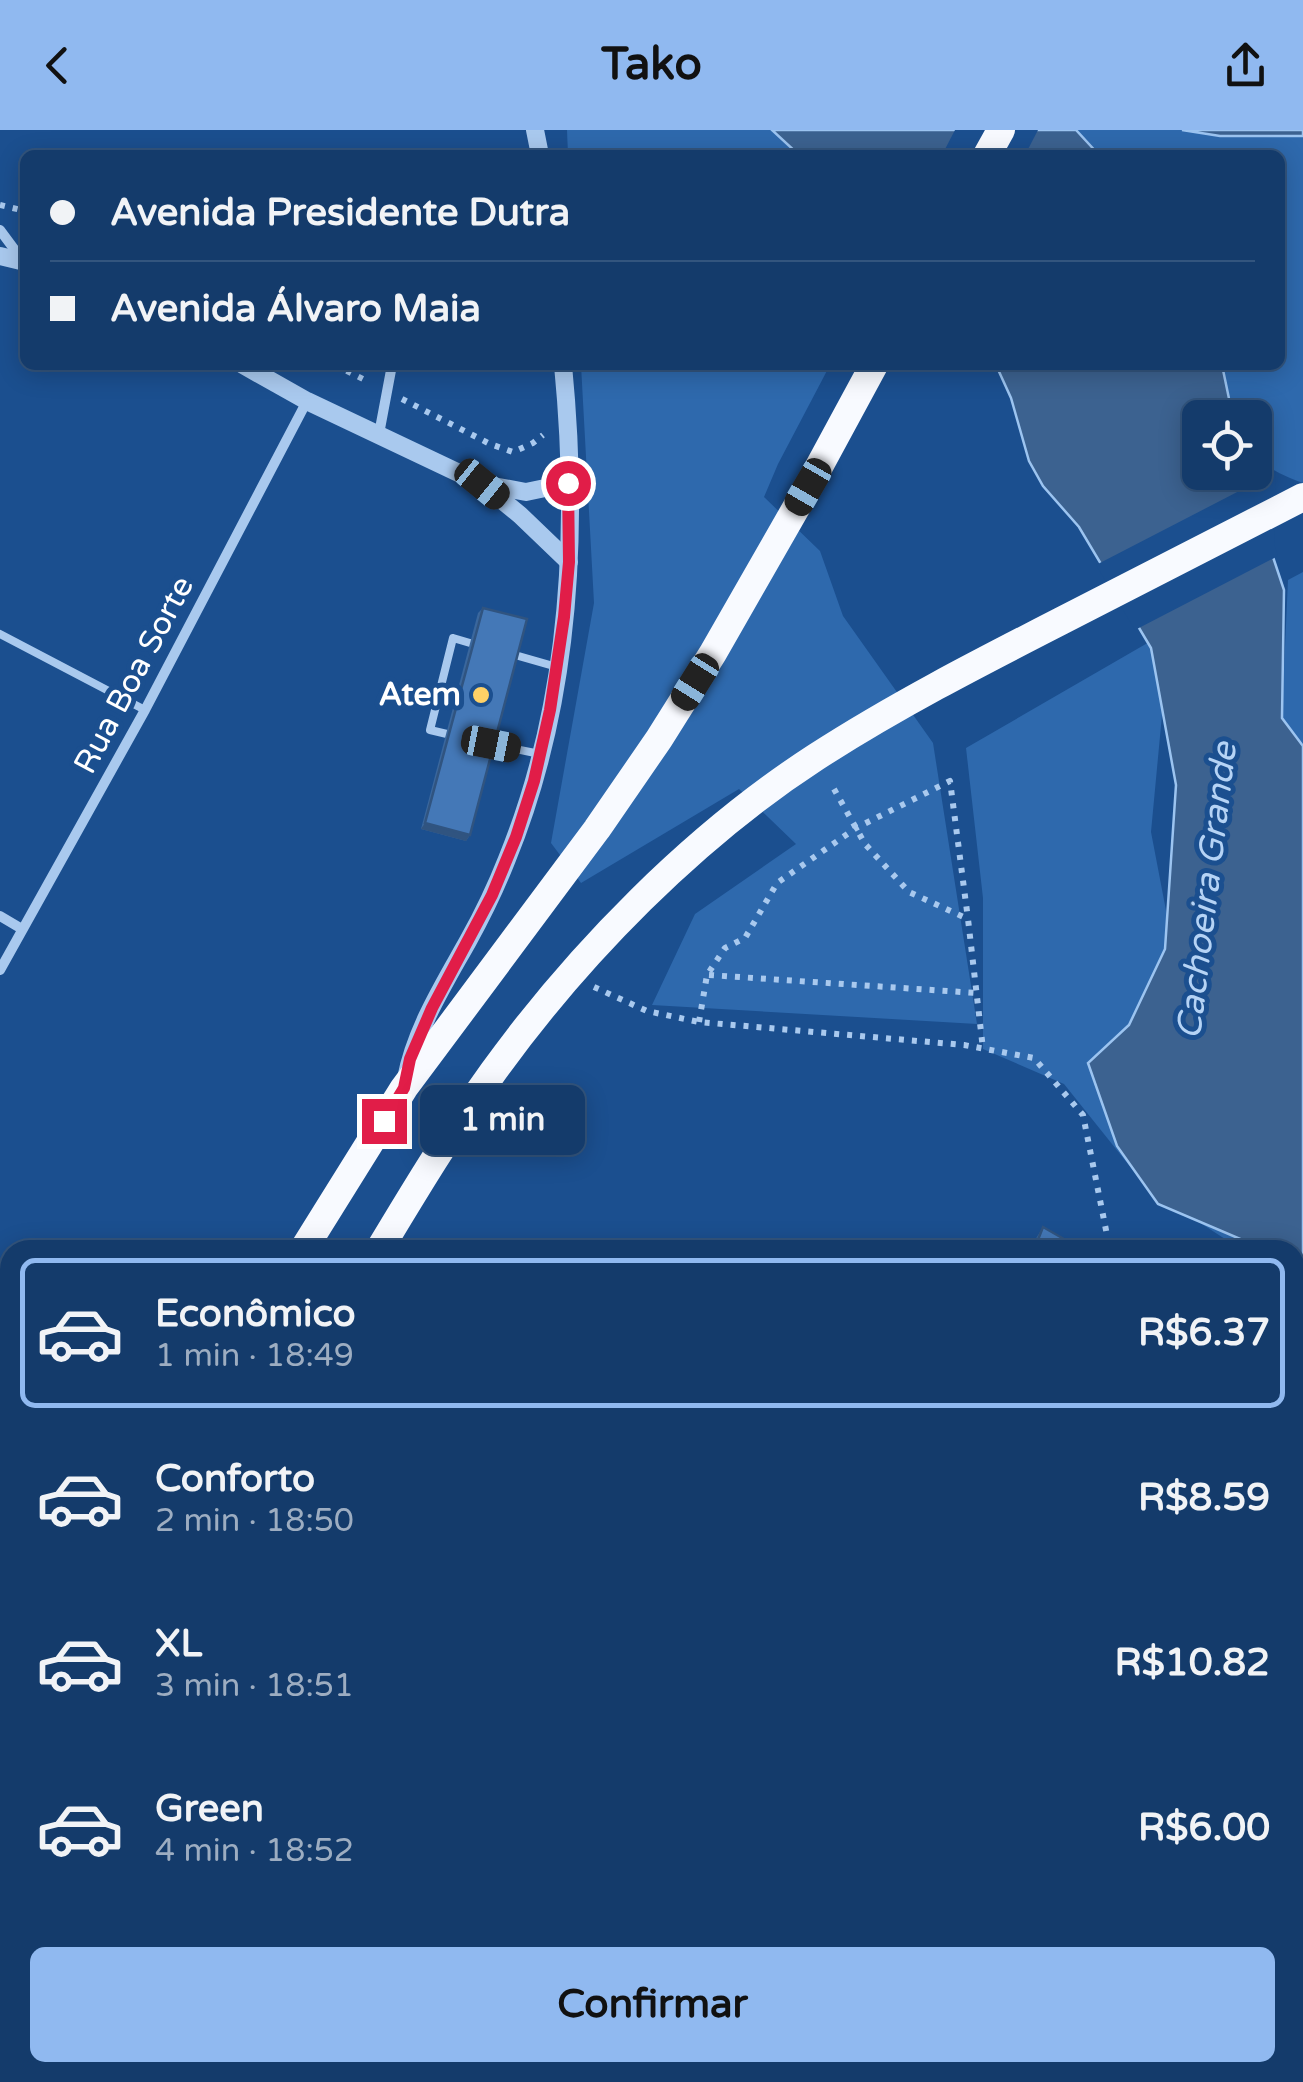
<!DOCTYPE html>
<html lang="pt">
<meta charset="utf-8">
<style>
:root{--surface:#143b6b;--page:#1d4271;--text:#f1f3f6;--muted:#9dadc1;--line:#33557e;--accent:#90b9f0}
body{margin:0;font-family:"Varela Round",sans-serif;background:var(--page);color:var(--text);height:100vh;display:flex;flex-direction:column;font-size:38px;white-space:nowrap}
*{box-sizing:border-box;margin:0}
p{font-size:32px;color:var(--muted)}
.icon{flex:none;width:55px;height:55px;fill:none;stroke:currentColor;stroke-width:2;stroke-linecap:round;stroke-linejoin:round}
.map{position:relative;flex:1;overflow:hidden}
.sheet{position:absolute;left:0px;top:1110px;width:1305px;height:842px;display:flex;flex-direction:column;background:var(--surface);border-radius:30px 30px 0 0;box-shadow:0 5px 25px #0003,0 0 0 2px var(--line)}
.sheet>*{flex:none}
.hud{position:absolute;left:20px;top:20px;width:1265px;height:220px;border-radius:15px;box-shadow:0 5px 25px #0003,0 0 0 2px var(--line);display:grid;align-content:center;height:220px;padding:0 30px;background:var(--surface)}
.fabs{position:absolute;left:1182px;top:270px;display:grid;gap:20px}
.fabs a{display:grid;place-items:center;width:90px;height:90px;border-radius:15px;background:var(--surface);box-shadow:0 5px 25px #0003,0 0 0 2px var(--line);font-size:50px}
.end{position:absolute;width:45px;height:45px;margin:-22px;border:12px solid #e11d48;background:#fff;box-shadow:0 0 0 5px #fff}
.from{border-radius:50%}
.bubble{position:absolute;height:70px;border-radius:15px;background:var(--surface);box-shadow:0 5px 25px #0003,0 0 0 2px var(--line);font-size:32px;font-weight:800;line-height:70px;text-align:center}
.car{position:absolute;width:30px;height:60px;margin:-30px -15px;border-radius:12px;box-shadow:0 0 8px 2px #0007;background:linear-gradient(#222 24%,#8ab4d8 0 40%,#222 0 76%,#8ab4d8 0 86%,#222 0)}
.hud b{display:flex;align-items:center;gap:35px;height:95px;font-size:38px}
.hud b+b{border-top:2px solid var(--line)}
.hud i{width:25px;height:25px;background:var(--text)}
ul{padding:18px 0 0;list-style:none}
li{display:flex;align-items:center;gap:30px;height:150px;margin:0 20px 15px;padding:0 10px;border:5px solid transparent;border-radius:15px}
li div{flex:1}
li b{display:block;font-size:38px}
li em{font-style:normal;font-weight:800}
li.selected{border-color:var(--accent)}
li>.icon{width:90px;height:90px;stroke-width:1.5}
.cta{display:flex;gap:20px;margin-top:auto;padding:20px 30px}
.cta a{flex:1;height:115px;border-radius:15px;background:var(--accent);color:#111;font-size:40px;font-weight:800;line-height:115px;text-align:center}
header{display:flex;justify-content:space-between;align-items:center;height:130px;padding:0 30px;background:var(--accent);color:#111;font-size:45px;font-weight:800}
.map>svg:first-child{display:block}
.green{fill:#2e69ad}
.water{fill:#3c6290;stroke:#9cc4f0;stroke-width:2.5}
.pier{fill:#1b4f8f}
.lines{fill:none;stroke-linecap:round;stroke-linejoin:round}
.path{stroke:#a9c9ee;stroke-width:6;stroke-dasharray:5 8;stroke-linecap:butt}
.service{stroke:#a9c9ee;stroke-width:8}
.minor{stroke:#a9c9ee;stroke-width:10}
.tertiary{stroke:#a9c9ee;stroke-width:18}
.trunk{stroke:#f8faff;stroke-width:28}
.wall{fill:#3a679d}
.shaded-wall{fill:#305480}
.building{fill:#4478b7;stroke:#305480;stroke-width:2.5}
.route{stroke:#e11d48;stroke-width:12}
.poi-dot{fill:#ffd166;stroke:#1b4f8f;stroke-width:4}
.labels{text-anchor:middle;dominant-baseline:central;stroke-width:10;stroke-linejoin:round;paint-order:stroke}
.street-label{font-size:32px;fill:#fff;stroke:#1b4f8f}
.poi-label{font-size:32px;font-weight:bold;fill:#fff;stroke:#1b4f8f;text-anchor:end}
.water-label{font-size:35px;font-style:italic;fill:#b5d3f5;stroke:#1b4f8f}
</style>
<header><svg class="icon" aria-label="back" viewBox="0 0 24 24"><path d="M15 5l-7 7 7 7"/></svg>Tako<svg class="icon" aria-label="share" viewBox="0 0 24 24"><path d="M12 15V3M7 8l5-5 5 5M5 13v7h14v-7"/></svg></header>
<div class="map">
<svg width="1303" height="1952" viewBox="0 0 1303 1952">
<rect width="100%" height="100%" fill="#1b4f8f"/>
<g class="green">
<polygon points="567,0 955,0 942,25 568,25"/>
<path d="M1076,0H1303V353C1262,337 1255,333 1255,288L1235,287L1232,283L1222,235H1280V25H1099Z"/>
<polygon points="581,235 830,235 778,334 764,367 820,421 843,486 933,613 977,894 652,875 695,784 796,714 739,659 581,753 551,713 594,473"/>
<polygon points="1303,442 1303,711 1280,630 1288,450"/>
<polygon points="1170,500 1151,702 1198,948 1303,1038 1303,1160 1295,1154 1295,1120 1242,1120 1148,1059 1064,954 983,919 983,768 966,618"/>
</g>
<g class="water">
<polygon points="772,0 1076,0 1099,25 799,25"/>
<polygon points="1182,0 1303,0 1303,6 1220,6"/>
<polygon points="996,235 1222,235 1232,283 1235,287 1200,288 1200,342 1255,342 1255,317 1271,340 1269,415 1284,460 1282,588 1303,616 1303,1146 1295,1140 1295,1120 1266,1120 1158,1074 1117,1016 1088,933 1129,895 1165,819 1176,655 1151,518 1079,397 1043,356 1029,331 1011,268"/>
</g>
<g class="pier">
<polygon points="955,0 1038,0 1025,25 942,25"/>
<polygon points="1276,342 1274,414 1278,426 1135,500 1096,435"/>
</g>
<g class="lines">
<g class="path">
<polyline points="0,75 25,81"/>
<polyline points="335,235 369,252"/>
<polyline points="402,269 490,314 513,322 533,313 543,305"/>
<polyline points="834,659 865,714 909,762 968,789 983,919"/>
<polyline points="709,845 976,863"/>
<polyline points="594,857 647,881 699,892 964,915 1034,928 1083,985 1110,1120"/>
<polyline points="699,892 707,845 725,818 745,808 777,753 856,698 950,651 968,789"/>
</g>
<g class="service">
<polyline points="0,504 145,580"/>
<polyline points="515,525 557,537"/>
<polyline points="447,604 430,600 453,508 470,513"/>
<polyline points="491,614 540,624"/>
</g>
<g class="minor">
<polyline points="0,100 23,131"/>
<polyline points="379,304 392,235"/>
<polyline points="0,786 22,799"/>
<polyline points="0,840 145,580 307,271"/>
<polyline points="678,1120 681,1113"/>
<polyline points="1295,1206 1303,1210"/>
<polyline points="1295,1857 1303,1859"/>
<polyline points="181,1952 187,1942"/>
<polyline points="737,1952 741,1942"/>
<polyline points="1099,1952 1103,1942"/>
</g>
<g class="tertiary">
<polyline points="535,0 540,25"/>
<polyline points="0,126 25,132"/>
<polyline points="243,235 307,271 482,354 520,385 569,432"/>
<polyline points="488,355 526,362 569,353"/>
<path d="M406,949C415,900 444,854 468,811C483,784 496,757 507,729C570,575 579,399 563,235"/>
</g>
<g class="trunk">
<polyline points="987,25 1001,0"/>
<polyline points="303,1120 404,958 597,699 659,609 713,523 808,357 874,235"/>
<path d="M379,1120C415,1060 452,999 493,942C578,824 694,706 816,627C895,576 977,534 1061,491C1141,450 1222,409 1303,367"/>
<polyline points="0,1606 10,1590"/>
<polyline points="0,1746 10,1728"/>
</g>
</g>
<g class="wall">
<polygon points="483,478 470,705 466,711 421,699 478,483"/>
<polygon points="1043,1097 1083,1120 1029,1120"/>
</g>
<g class="shaded-wall">
<polygon points="425,693 470,705 466,711 421,699"/>
<polygon points="1295,1749 1303,1750 1302,1768 1295,1767"/>
</g>
<g class="building">
<polygon points="483,478 527,489 470,705 425,693"/>
<polygon points="1043,1097 1083,1120 1034,1120"/>
<polygon points="1295,1244 1303,1249 1303,1750 1295,1749"/>
</g>
<g class="lines">
<polyline class="route" points="384,991 404,958 410,929 432,878 492,765 516,707 534,651 550,580 564,487 569,432 568,353"/>
</g>
<circle class="poi-dot" cx="481" cy="565" r="10"/>
<g class="labels">
<g class="street-label">
<text transform="translate(134 545) rotate(-62)">Rua Boa Sorte</text>
</g>
<g class="poi-label">
<text x="461" y="565">Atem</text>
</g>
<g class="water-label">
<text transform="translate(1207 761) rotate(-83)">Cachoeira Grande</text>
</g>
</g>
</svg>
<div class="fabs">
<a><svg class="icon" aria-label="locate" viewBox="0 0 24 24"><circle cx="12" cy="12" r="6"/><path d="M12 2v4M12 18v4M2 12h4M18 12h4"/></svg></a>
</div>
<i class="end from" style="left:568px;top:353px"></i>
<i class="end" style="left:384px;top:991px"></i>
<div class="bubble" style="left:420px;top:955px;width:165px">1 min</div>
<i class="car" style="left:482px;top:354px;rotate:129deg"></i>
<i class="car" style="left:808px;top:357px;rotate:210deg"></i>
<i class="car" style="left:695px;top:552px;rotate:212deg"></i>
<i class="car" style="left:491px;top:614px;rotate:101deg"></i>
<div class="hud">
<b><i class="from"></i>Avenida Presidente Dutra</b>
<b><i></i>Avenida Álvaro Maia</b>
</div>
<section class="sheet">
<ul>
<li class="selected"><svg class="icon" aria-label="car" viewBox="0 0 24 24"><path d="M5 17H2v-5l4-1 3-4h7l3 4 3 1v5h-3M9 17h6M6 11h13"/><circle cx="7" cy="17" r="2"/><circle cx="17" cy="17" r="2"/></svg><div><b>Econômico</b><p>1 min · 18:49</p></div><em>R$6.37</em></li>
<li><svg class="icon" aria-label="car" viewBox="0 0 24 24"><path d="M5 17H2v-5l4-1 3-4h7l3 4 3 1v5h-3M9 17h6M6 11h13"/><circle cx="7" cy="17" r="2"/><circle cx="17" cy="17" r="2"/></svg><div><b>Conforto</b><p>2 min · 18:50</p></div><em>R$8.59</em></li>
<li><svg class="icon" aria-label="car" viewBox="0 0 24 24"><path d="M5 17H2v-5l4-1 3-4h7l3 4 3 1v5h-3M9 17h6M6 11h13"/><circle cx="7" cy="17" r="2"/><circle cx="17" cy="17" r="2"/></svg><div><b>XL</b><p>3 min · 18:51</p></div><em>R$10.82</em></li>
<li><svg class="icon" aria-label="car" viewBox="0 0 24 24"><path d="M5 17H2v-5l4-1 3-4h7l3 4 3 1v5h-3M9 17h6M6 11h13"/><circle cx="7" cy="17" r="2"/><circle cx="17" cy="17" r="2"/></svg><div><b>Green</b><p>4 min · 18:52</p></div><em>R$6.00</em></li>
</ul>
<div class="cta"><a>Confirmar</a></div>
</section>
</div>
